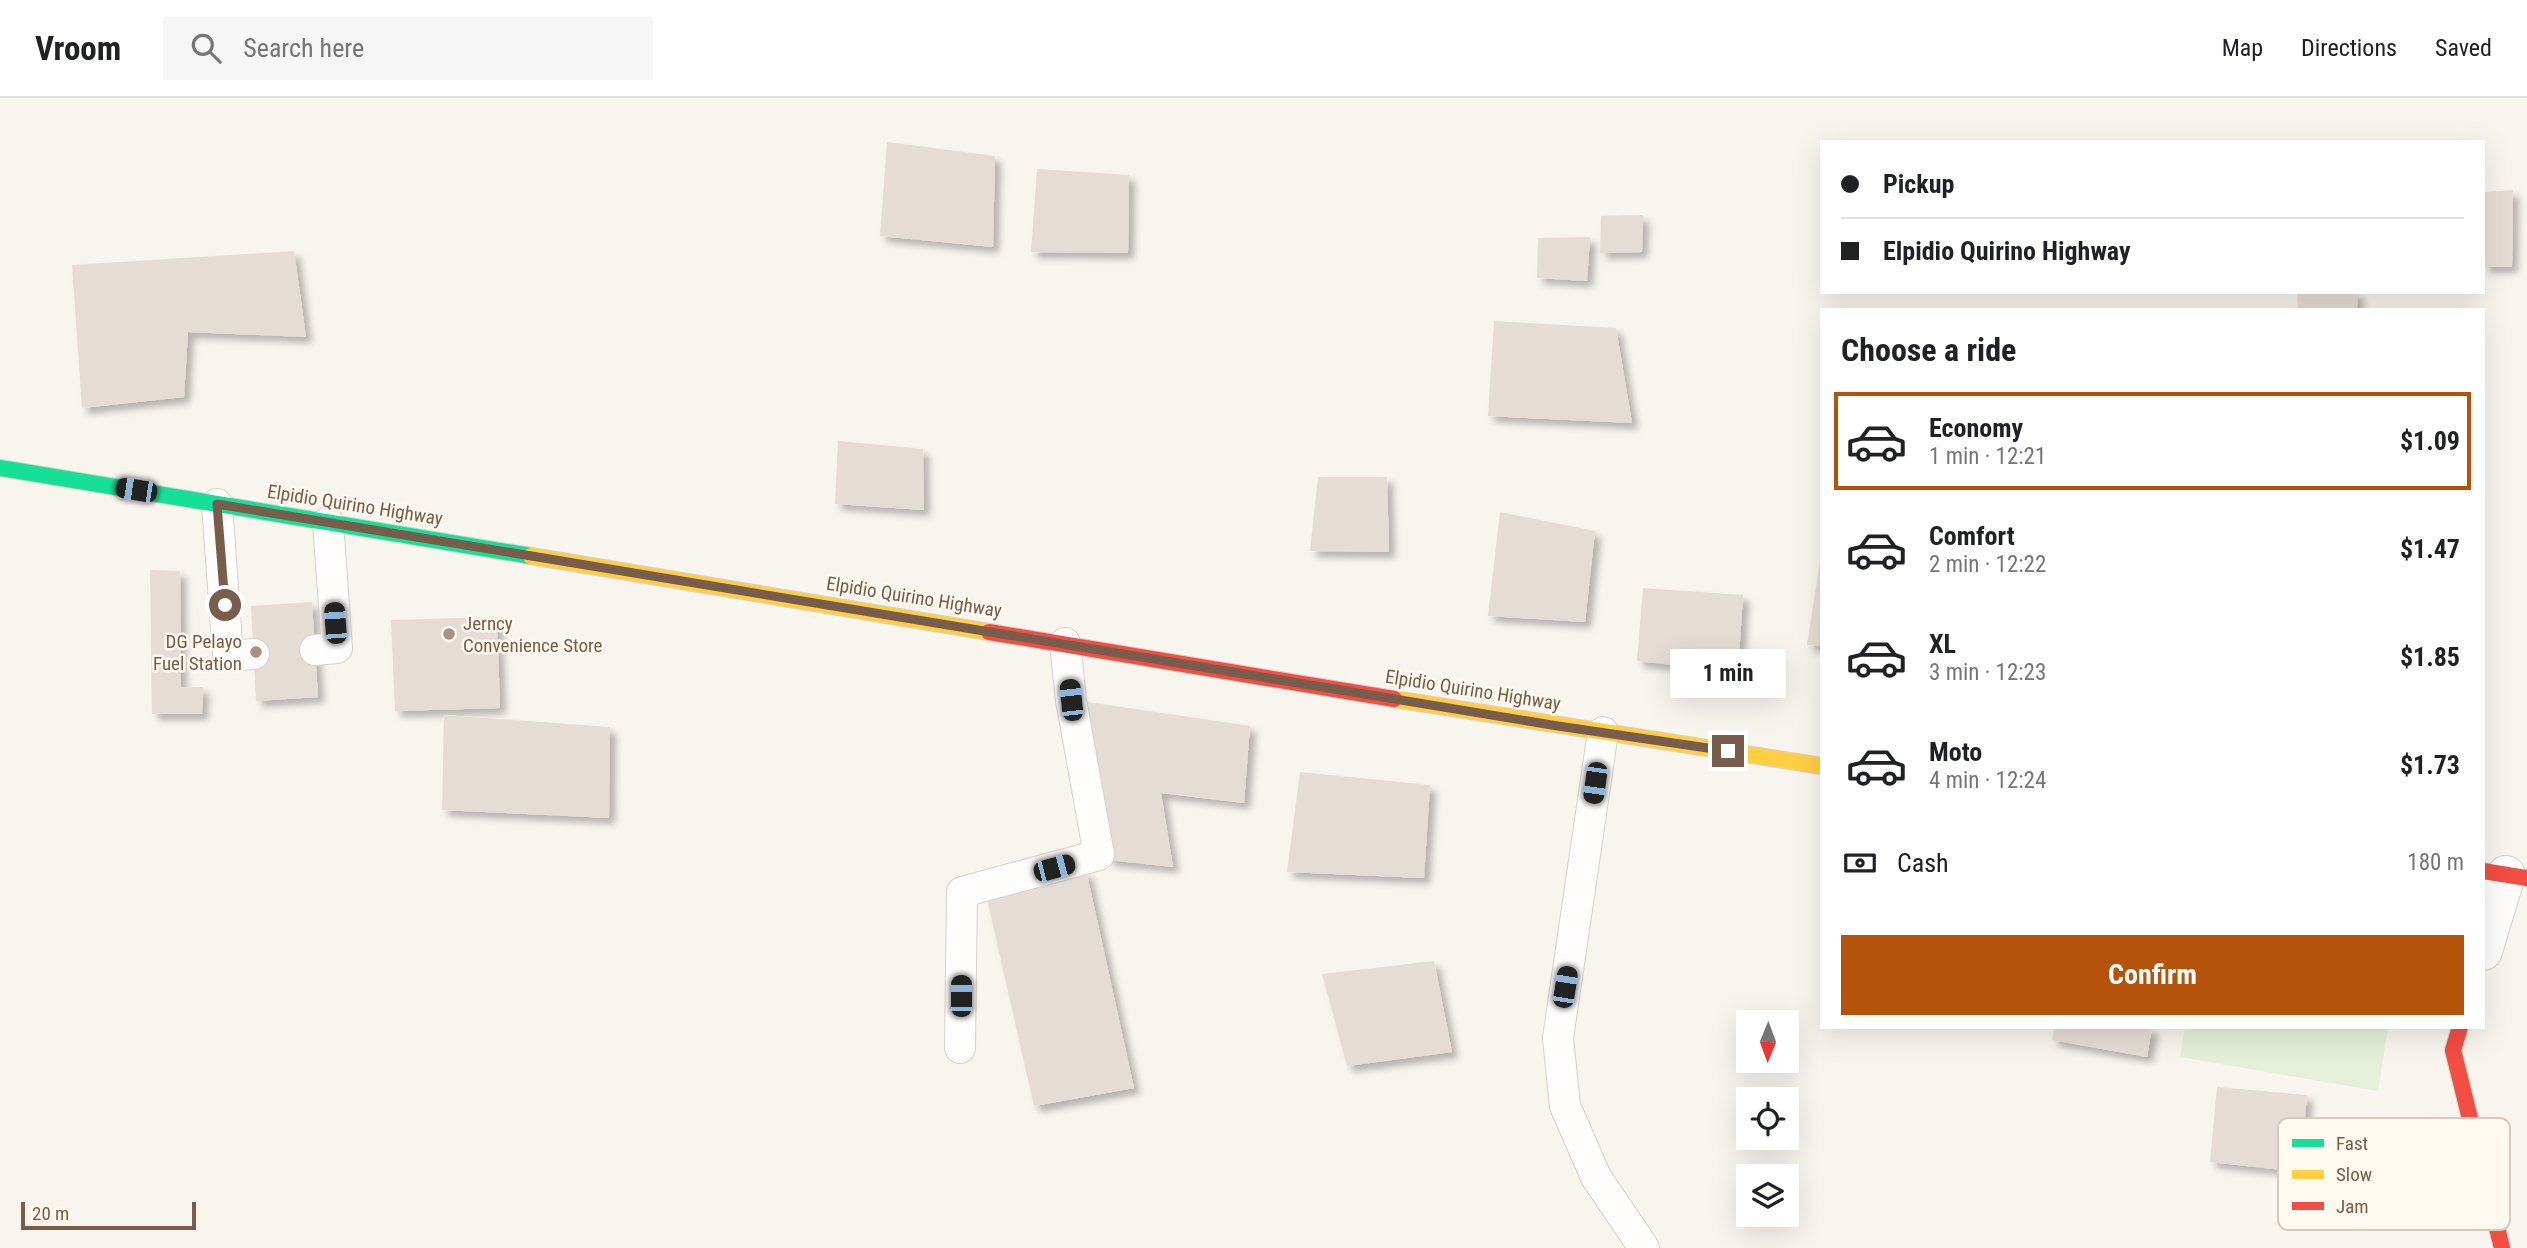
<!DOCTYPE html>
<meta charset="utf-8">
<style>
:root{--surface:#fff;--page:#f6f6f6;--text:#202124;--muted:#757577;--line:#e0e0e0;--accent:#b45309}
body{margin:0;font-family:"Roboto Condensed",sans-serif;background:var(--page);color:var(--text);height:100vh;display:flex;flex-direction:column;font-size:26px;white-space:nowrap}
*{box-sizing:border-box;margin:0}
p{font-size:23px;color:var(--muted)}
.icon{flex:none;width:38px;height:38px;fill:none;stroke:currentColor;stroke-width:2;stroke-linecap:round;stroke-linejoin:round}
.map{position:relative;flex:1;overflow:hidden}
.side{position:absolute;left:1820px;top:210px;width:665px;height:721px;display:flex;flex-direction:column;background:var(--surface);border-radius:0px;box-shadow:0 7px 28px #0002}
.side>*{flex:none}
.guide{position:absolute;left:1820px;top:42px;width:665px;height:154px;border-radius:0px;box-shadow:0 7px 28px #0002;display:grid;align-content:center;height:154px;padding:0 21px;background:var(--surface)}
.needle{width:46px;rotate:181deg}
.controls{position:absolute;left:1736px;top:912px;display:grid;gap:14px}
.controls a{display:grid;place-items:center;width:63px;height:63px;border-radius:0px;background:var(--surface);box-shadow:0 7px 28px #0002;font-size:35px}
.scale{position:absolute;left:21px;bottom:18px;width:175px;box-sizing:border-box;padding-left:7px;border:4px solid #785c4c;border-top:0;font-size:19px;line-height:24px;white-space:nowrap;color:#785c4c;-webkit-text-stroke:5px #fff9f0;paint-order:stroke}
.end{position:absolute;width:32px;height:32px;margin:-16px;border:9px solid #785c4c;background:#fff;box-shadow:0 0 0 4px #fff}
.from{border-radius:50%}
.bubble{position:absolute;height:49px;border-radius:0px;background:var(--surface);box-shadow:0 7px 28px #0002;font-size:23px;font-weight:700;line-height:49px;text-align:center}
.car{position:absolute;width:21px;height:42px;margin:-21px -10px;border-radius:9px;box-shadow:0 0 5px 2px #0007;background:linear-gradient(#222 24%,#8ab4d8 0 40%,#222 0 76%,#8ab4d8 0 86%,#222 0)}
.guide b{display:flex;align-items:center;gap:24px;height:66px;font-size:26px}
.guide b+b{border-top:2px solid var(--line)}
.guide i{width:18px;height:18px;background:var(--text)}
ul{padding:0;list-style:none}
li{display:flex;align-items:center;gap:21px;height:98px;margin:0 14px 10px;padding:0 7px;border:4px solid transparent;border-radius:0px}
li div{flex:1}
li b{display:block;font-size:26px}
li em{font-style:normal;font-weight:700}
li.current{border-color:var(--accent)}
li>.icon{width:63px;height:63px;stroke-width:1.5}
h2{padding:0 21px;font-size:32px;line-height:84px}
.pay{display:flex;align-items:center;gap:18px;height:77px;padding:0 21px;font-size:26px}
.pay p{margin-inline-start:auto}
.button{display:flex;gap:14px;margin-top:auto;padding:14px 21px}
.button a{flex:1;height:80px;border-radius:0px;background:var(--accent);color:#fff;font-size:28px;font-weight:700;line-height:80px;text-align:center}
header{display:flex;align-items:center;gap:42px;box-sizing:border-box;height:98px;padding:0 35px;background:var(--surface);border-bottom:2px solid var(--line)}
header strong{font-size:33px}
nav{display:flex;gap:38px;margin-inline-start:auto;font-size:24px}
.search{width:490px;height:63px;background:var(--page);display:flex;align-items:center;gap:18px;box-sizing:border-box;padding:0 24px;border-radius:0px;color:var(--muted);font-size:26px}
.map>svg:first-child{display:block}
.green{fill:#e5efd9}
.building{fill:#e5ddd5;filter:url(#shadow)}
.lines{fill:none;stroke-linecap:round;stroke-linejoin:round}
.lane-casing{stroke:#d7d1cc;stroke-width:32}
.street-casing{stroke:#d7d1cc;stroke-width:40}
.fast-casing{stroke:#d6d0c8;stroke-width:18}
.slow-casing{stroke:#d6d0c8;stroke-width:18}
.jam-casing{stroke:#d6d0c8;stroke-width:18}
.lane{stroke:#fefdfc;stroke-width:30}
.street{stroke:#fefdfc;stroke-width:38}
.fast{stroke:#16e098;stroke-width:16}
.slow{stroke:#ffcf43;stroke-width:16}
.jam{stroke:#f24e42;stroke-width:16}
.route{stroke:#785c4c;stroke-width:9}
.poi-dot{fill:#a59185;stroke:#fff9f0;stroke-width:2.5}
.labels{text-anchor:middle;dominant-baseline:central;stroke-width:5;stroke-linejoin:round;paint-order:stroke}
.street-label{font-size:19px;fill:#785c4c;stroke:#fff9f0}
.poi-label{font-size:19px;fill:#785c4c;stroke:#fff9f0;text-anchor:start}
.key{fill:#fff9f0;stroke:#d6cabf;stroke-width:2}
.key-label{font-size:19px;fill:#785c4c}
</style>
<header>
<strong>Vroom</strong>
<div class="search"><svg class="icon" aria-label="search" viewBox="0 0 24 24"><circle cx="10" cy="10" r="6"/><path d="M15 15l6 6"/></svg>Search here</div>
<nav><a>Map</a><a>Directions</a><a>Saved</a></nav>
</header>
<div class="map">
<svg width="2527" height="1150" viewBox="0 0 2527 1150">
<defs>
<filter id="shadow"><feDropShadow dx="6" dy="6" stdDeviation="3.5" flood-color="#0004"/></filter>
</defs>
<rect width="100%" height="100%" fill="#f8f4ee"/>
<polygon class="green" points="2185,929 2388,929 2378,993 2180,959"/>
<g class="building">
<polygon points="887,44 995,58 993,149 880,138"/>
<polygon points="1037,71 1129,77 1128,155 1031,154"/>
<polygon points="2513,92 2512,169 2483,169 2483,94"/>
<polygon points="1643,117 1642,154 1600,155 1601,118"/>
<polygon points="1590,139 1587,183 1537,180 1538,140"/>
<polygon points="294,153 306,239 188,234 184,299 82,310 72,167"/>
<polygon points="2297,194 2358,194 2357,212 2298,212"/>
<polygon points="1494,223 1616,230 1632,325 1488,318"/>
<polygon points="838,343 923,351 924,412 835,406"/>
<polygon points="1318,379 1387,379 1389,454 1310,453"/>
<polygon points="1500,414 1595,433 1585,524 1488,518"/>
<polygon points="1820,464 1822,464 1822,548 1807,547"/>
<polygon points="150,472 180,473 181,589 203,589 202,616 152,616"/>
<polygon points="1643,490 1743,497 1738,574 1637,563"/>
<polygon points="312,504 318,599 256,603 251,508"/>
<polygon points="497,519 500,610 395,613 391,522"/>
<polygon points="1081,603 1250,628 1244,705 1161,695 1173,769 1108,762"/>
<polygon points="444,617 610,629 609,720 442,712"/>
<polygon points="1300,674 1430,687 1424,780 1287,774"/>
<polygon points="1086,772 1134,990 1034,1008 987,801"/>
<polygon points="1434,863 1452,954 1347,968 1322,876"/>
<polygon points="2054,929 2152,929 2147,959 2052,942"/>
<polygon points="2217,989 2307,997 2300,1074 2210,1064"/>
</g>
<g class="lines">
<defs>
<g id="lane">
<polyline points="217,406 228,558 254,556"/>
<polyline points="315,552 337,550 328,424"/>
<polyline points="1603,634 1558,940 1565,1008 1596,1079 1644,1150"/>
<polyline points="960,950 962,794 1099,757 1071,602 1065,545"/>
</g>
<polyline id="street" points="2483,853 2506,777"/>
<polyline id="fast" points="0,370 531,458"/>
<g id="slow">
<polyline points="531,458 989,534"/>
<polyline points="1394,601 1822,668"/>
</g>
<g id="jam">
<polyline points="989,534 1394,601"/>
<polyline points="2483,773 2527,780"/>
<polyline points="2460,929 2453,952 2502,1150"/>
</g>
</defs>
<use href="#lane" class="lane-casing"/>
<use href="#street" class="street-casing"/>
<use href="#fast" class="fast-casing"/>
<use href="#slow" class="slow-casing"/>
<use href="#jam" class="jam-casing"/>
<use href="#lane" class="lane"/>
<use href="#street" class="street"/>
<use href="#fast" class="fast"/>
<use href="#slow" class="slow"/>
<use href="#jam" class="jam"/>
</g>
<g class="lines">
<polyline class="route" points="225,507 217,406 1558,628 1728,653"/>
</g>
<g class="poi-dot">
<circle cx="449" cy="536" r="7"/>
<circle cx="256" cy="554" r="7"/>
</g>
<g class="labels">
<g class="street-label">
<text transform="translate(355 407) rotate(9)">Elpidio Quirino Highway</text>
<text transform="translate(914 499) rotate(9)">Elpidio Quirino Highway</text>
<text transform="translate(1473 592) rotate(9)">Elpidio Quirino Highway</text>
</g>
<g class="poi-label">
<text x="463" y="525">Jerncy<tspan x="463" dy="22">Convenience Store</tspan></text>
<text x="242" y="543" text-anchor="end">DG Pelayo<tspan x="242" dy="22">Fuel Station</tspan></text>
</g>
</g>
<rect x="2278" y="1020" width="232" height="112" rx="10" class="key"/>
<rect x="2292" y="1041" width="32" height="8" fill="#16e098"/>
<rect x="2292" y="1072" width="32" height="9" fill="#ffcf43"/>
<rect x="2292" y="1104" width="32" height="8" fill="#f24e42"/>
<g class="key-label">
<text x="2336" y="1052">Fast</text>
<text x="2336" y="1083">Slow</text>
<text x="2336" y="1115">Jam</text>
</g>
</svg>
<div class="controls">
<a><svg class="needle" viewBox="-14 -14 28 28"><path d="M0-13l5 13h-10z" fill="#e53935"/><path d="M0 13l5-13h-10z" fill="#757577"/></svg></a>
<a><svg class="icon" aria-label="locate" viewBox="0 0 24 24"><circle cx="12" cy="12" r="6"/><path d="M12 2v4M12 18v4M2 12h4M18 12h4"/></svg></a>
<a><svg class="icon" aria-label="layers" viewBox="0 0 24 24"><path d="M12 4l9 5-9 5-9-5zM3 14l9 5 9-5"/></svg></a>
</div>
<div class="scale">20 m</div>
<i class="end from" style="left:225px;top:507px"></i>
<i class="end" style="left:1728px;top:653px"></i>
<div class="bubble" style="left:1670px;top:551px;width:116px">1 min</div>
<i class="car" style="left:136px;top:392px;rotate:279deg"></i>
<i class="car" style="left:335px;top:525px;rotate:356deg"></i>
<i class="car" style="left:1071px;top:602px;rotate:354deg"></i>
<i class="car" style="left:1595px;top:685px;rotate:188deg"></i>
<i class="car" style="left:1054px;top:770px;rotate:75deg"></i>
<i class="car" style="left:1565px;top:889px;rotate:9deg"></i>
<i class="car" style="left:961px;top:898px;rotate:0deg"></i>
<div class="guide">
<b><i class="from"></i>Pickup</b>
<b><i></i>Elpidio Quirino Highway</b>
</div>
<section class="side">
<h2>Choose a ride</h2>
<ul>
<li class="current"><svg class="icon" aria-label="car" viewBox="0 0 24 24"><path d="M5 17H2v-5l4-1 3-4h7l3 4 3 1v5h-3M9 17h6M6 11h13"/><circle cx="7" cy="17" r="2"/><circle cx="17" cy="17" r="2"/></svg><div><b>Economy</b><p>1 min · 12:21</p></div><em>$1.09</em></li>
<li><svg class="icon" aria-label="car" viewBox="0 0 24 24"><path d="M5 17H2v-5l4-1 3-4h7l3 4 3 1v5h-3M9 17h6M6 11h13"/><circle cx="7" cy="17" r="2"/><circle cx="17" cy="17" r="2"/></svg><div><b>Comfort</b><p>2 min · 12:22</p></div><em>$1.47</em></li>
<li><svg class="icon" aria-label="car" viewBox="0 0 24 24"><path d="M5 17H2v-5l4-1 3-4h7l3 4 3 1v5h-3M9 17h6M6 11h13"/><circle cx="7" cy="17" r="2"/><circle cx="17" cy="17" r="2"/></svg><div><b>XL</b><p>3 min · 12:23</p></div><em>$1.85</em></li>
<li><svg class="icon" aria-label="car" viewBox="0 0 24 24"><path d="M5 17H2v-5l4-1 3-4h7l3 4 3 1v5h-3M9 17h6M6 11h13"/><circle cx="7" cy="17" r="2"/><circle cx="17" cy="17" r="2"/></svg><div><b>Moto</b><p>4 min · 12:24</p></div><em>$1.73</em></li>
</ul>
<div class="pay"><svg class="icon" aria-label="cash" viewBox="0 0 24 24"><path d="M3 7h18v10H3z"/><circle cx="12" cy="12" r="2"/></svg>Cash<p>180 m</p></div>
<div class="button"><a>Confirm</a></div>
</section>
</div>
